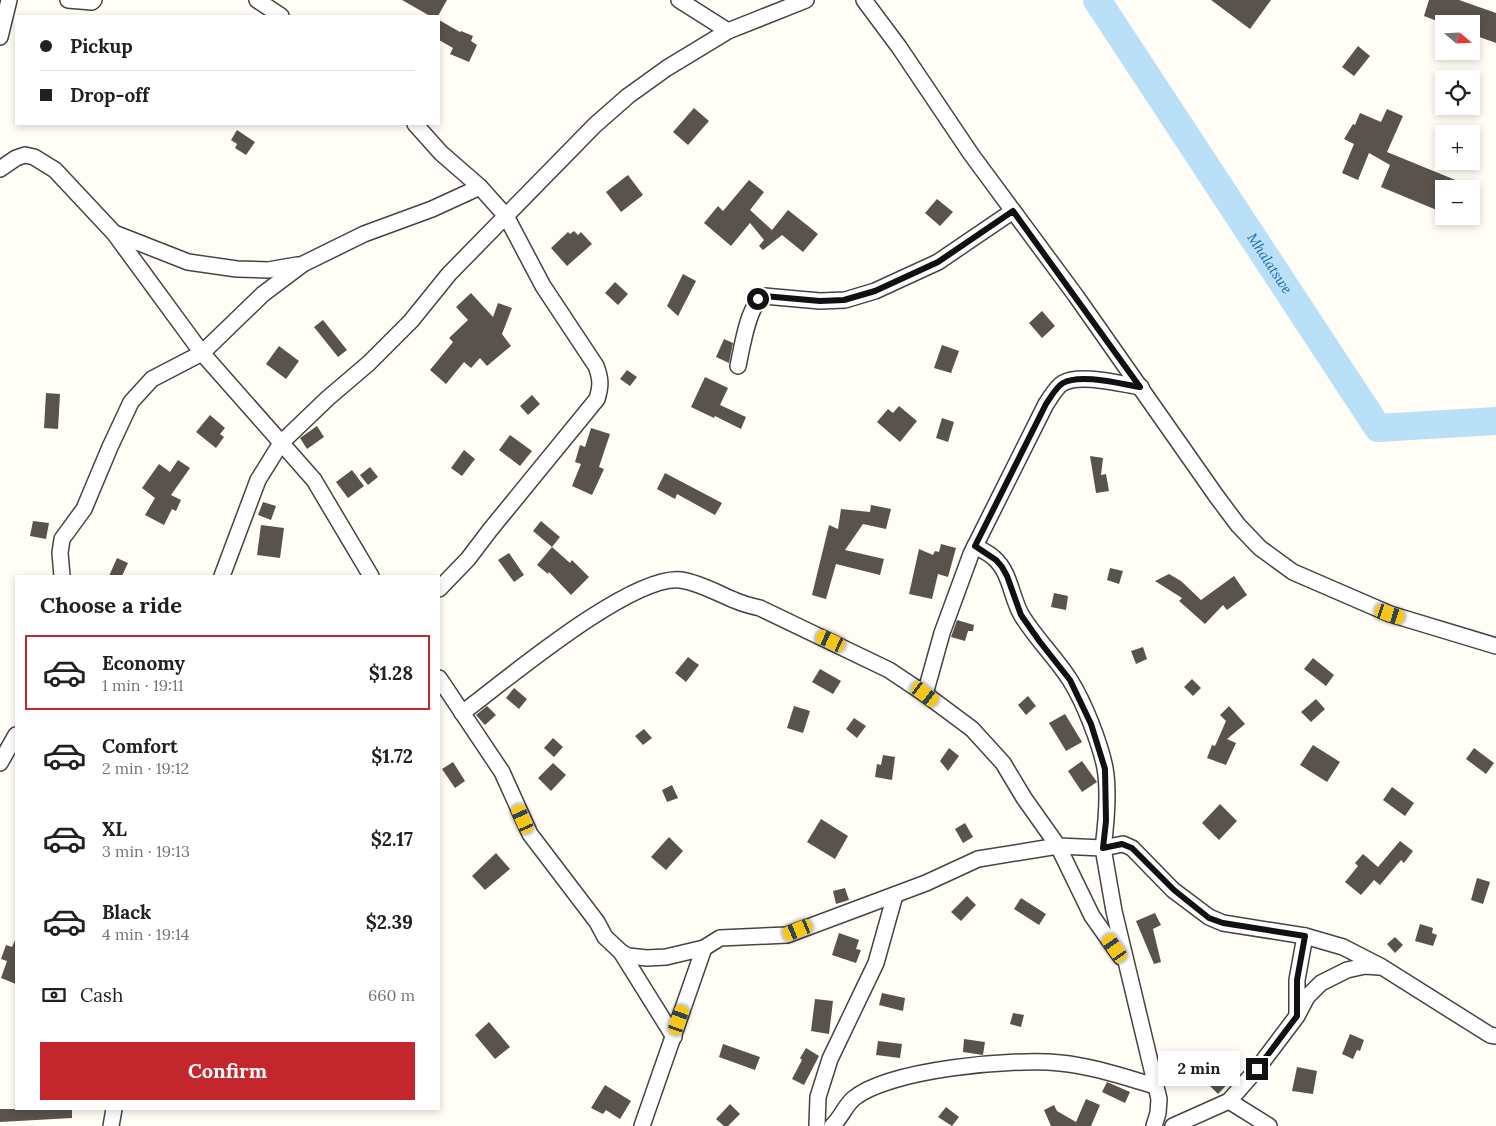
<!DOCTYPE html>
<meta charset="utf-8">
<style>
:root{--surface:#fff;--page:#f2f2f2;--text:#202124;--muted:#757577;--line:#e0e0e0;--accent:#c4262e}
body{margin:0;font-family:Lora,serif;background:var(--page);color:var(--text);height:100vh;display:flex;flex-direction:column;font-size:19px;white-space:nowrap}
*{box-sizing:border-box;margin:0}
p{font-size:16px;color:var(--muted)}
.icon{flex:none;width:28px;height:28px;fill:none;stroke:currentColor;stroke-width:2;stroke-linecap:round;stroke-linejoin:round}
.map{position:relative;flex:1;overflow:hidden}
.sheet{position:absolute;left:15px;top:575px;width:425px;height:535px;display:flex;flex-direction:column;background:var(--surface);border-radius:0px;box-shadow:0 2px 8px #0003}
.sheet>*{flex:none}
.banner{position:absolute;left:15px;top:15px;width:425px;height:110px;border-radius:0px;box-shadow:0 2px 8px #0003;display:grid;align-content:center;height:110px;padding:0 25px;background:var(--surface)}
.needle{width:32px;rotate:109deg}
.controls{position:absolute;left:1435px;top:15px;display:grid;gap:10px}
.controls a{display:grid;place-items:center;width:45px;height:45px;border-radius:0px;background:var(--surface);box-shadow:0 2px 8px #0003;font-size:25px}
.end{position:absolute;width:22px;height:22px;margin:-11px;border:6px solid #111;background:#fff;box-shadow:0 0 0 2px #fff}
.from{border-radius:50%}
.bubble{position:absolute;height:35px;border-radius:0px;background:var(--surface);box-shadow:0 2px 8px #0003;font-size:16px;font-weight:700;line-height:35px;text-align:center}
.car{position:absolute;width:15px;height:30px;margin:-15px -8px;border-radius:6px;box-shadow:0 0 4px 1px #0007;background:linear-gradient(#f5c518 24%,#345 0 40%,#f5c518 0 76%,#345 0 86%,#f5c518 0)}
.banner b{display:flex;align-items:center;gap:18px;height:48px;font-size:19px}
.banner b+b{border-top:1px solid var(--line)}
.banner i{width:12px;height:12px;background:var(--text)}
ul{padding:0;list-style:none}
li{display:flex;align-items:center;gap:15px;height:75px;margin:0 10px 8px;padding:0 15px;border:2px solid transparent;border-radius:0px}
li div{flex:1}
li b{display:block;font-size:19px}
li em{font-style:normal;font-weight:700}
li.current{border-color:var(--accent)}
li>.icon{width:45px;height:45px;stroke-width:1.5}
h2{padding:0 25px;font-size:22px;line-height:60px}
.pay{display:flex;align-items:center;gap:12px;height:55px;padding:0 25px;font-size:19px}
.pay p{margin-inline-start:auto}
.primary-button{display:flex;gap:10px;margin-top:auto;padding:10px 25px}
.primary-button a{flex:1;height:58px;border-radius:0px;background:var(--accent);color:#fff;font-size:20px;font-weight:700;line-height:58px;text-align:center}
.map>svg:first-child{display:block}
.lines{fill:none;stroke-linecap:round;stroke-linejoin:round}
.river{stroke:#b9e0f7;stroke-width:28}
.building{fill:#5a524d}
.street-casing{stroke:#444;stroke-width:18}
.street{stroke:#fff;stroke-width:15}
.route{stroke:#111;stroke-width:6}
.labels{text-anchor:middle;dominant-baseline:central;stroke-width:5;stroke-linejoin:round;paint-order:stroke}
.water-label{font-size:14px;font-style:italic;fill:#1768a6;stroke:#fff}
</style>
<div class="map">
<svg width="1496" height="1126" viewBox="0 0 1496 1126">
<rect width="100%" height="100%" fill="#fffdf5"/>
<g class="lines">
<path class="river" id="s1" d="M1097,0L1378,428L1496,421"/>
</g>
<g class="building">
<polygon points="402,0 447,0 438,16 430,16"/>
<polygon points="1211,0 1271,0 1250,29"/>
<polygon points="1429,0 1459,0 1496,13 1496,43 1471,34 1471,24 1445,24 1424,16"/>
<polygon points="439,20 460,32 461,31 473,36 471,41 477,45 469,62 450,54 453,48 439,40"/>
<polygon points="1358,46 1370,56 1354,76 1342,67"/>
<polygon points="694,108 709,121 688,145 673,132"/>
<polygon points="1387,109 1403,116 1387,152 1475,188 1444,189 1444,213 1381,187 1390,165 1369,153 1358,180 1342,173 1354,144 1344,139 1353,124 1355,125 1360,113 1381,122"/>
<polygon points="237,130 255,142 246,155 235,148 237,144 231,140"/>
<polygon points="628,175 643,195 621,212 606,192"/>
<polygon points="749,180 764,192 750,210 772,230 788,210 818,234 803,252 782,235 763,250 759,246 764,240 750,223 731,246 704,223 718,206 723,211"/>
<polygon points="937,199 953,212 940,226 925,213"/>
<polygon points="574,231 578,235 581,232 592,244 567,266 551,248 568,232 570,234"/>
<polygon points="683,274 696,281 678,316 667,306"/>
<polygon points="615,282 628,294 618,305 605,293"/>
<polygon points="471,293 493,317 498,303 512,308 502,334 511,346 487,366 480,358 471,368 464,362 446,384 430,370 453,342 449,338 468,320 456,307"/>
<polygon points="1042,311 1055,326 1042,338 1029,323"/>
<polygon points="323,320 347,350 338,357 314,327"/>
<polygon points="724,339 733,343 729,363 716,357"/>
<polygon points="942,345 959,351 951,373 934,368"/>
<polygon points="279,346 299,361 286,379 266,364"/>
<polygon points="627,370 637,377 630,386 620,379"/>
<polygon points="705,377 728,388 720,405 746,417 741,429 715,416 714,418 691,407"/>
<polygon points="46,393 60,394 58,429 44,428"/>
<polygon points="532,395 540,404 528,415 520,406"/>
<polygon points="899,406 917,421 900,442 877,422 888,409 893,413"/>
<polygon points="210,415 225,428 220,434 224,437 216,448 196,432"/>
<polygon points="942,418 954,422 948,442 936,438"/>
<polygon points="317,426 324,437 307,449 300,438"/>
<polygon points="591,428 610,434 599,467 604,469 592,495 572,486 581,464 575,462 580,445 585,447"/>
<polygon points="510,435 532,451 520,466 499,450"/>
<polygon points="464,450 475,459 462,476 451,468"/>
<polygon points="1090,456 1103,458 1101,475 1106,474 1109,491 1096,493"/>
<polygon points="178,460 190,468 171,495 181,500 176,511 172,509 164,525 145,515 155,498 142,488 159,464 170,472"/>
<polygon points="370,467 378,477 368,485 360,475"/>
<polygon points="352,470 364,486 348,498 336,482"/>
<polygon points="665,473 722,503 715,515 677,494 675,499 657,489"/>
<polygon points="263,502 276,506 271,520 258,515"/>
<polygon points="871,505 891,509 886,529 863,524 845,550 884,559 880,575 836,564 826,599 812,595 829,525 838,529 841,509 870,512"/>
<polygon points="33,521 49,523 46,539 30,536"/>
<polygon points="541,521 560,537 552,547 533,531"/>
<polygon points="261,525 284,528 280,558 257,555"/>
<polygon points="941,544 956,548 948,577 938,574 932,599 909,594 919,549 933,555 935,551 939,552"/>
<polygon points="552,547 570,563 572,560 589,577 571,595 549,572 548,574 537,565"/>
<polygon points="509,553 524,575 514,582 498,560"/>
<polygon points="117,558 128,563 122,576 109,576"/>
<polygon points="1110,568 1123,571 1119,584 1107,580"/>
<polygon points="1169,574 1181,581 1201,600 1234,576 1247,595 1227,610 1223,605 1205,624 1179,601 1182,598 1155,581"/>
<polygon points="1054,593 1068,596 1066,610 1051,607"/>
<polygon points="957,620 974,625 973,631 968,631 965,641 951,637"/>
<polygon points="1143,647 1147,659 1136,664 1131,651"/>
<polygon points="688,657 699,665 686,682 675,673"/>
<polygon points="1313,658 1334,675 1326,686 1304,669"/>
<polygon points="820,669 841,681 833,694 812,682"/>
<polygon points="1192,679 1201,688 1193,696 1184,687"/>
<polygon points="514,688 527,699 519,709 506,698"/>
<polygon points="1028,696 1036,706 1026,715 1018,705"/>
<polygon points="1316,699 1325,709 1311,722 1301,712"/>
<polygon points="487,706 496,715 485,725 476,715"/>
<polygon points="794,706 810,711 803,733 787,728"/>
<polygon points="1229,706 1245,724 1227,739 1236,743 1226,765 1207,758 1212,745 1215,746 1226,721 1220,715"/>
<polygon points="1065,714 1082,742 1066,751 1049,723"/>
<polygon points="854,718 866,726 857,738 846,729"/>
<polygon points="644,729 652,738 643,745 635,736"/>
<polygon points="553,738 563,747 554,757 544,748"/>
<polygon points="1313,745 1340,762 1327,782 1300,765"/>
<polygon points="949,748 959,756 948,771 940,761"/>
<polygon points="1474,748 1494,763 1486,774 1466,759"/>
<polygon points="883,755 895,757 892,780 875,777 877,764 881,765"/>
<polygon points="1082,761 1097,782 1082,792 1068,771"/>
<polygon points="453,762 465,781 455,788 442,769"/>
<polygon points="553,763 566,775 551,791 538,778"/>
<polygon points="672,785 678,798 667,802 662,790"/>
<polygon points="1392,787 1414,803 1405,816 1383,800"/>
<polygon points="1220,804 1237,821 1219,840 1202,823"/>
<polygon points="821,819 848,836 835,859 807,842"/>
<polygon points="965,823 973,837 963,843 955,829"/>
<polygon points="669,837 683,851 666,870 651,857"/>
<polygon points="1400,841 1413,851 1404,863 1401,860 1380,885 1374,880 1361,895 1345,882 1358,866 1355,863 1363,854 1378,867"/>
<polygon points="496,853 510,869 485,890 472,876"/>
<polygon points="1477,878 1490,882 1483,904 1471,900"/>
<polygon points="845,888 849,900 836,904 833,891"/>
<polygon points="967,896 976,905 961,921 951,912"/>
<polygon points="1021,898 1046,914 1039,925 1014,909"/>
<polygon points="1155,913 1161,925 1153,929 1161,962 1154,964 1136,921"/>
<polygon points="1420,924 1433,928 1432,933 1437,935 1433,946 1415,941"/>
<polygon points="839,933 859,940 856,949 861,950 856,963 832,955"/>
<polygon points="1395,937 1403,945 1395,953 1387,944"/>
<polygon points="15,940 16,940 16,984 1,978 7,961 1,959 6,945 12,947"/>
<polygon points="882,993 905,998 903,1011 879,1005"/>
<polygon points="815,999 833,1001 829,1034 811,1031"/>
<polygon points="1013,1013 1024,1015 1021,1027 1010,1024"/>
<polygon points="489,1022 510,1047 495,1059 475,1035"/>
<polygon points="1350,1034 1364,1040 1360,1051 1357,1050 1353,1059 1342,1054"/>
<polygon points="964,1039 985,1042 983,1055 963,1052"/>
<polygon points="878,1041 902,1044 900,1058 876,1055"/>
<polygon points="723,1044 760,1057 755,1070 719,1057"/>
<polygon points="806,1048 819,1056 804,1085 792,1079 802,1060 800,1058"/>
<polygon points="1230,1063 1239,1072 1218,1094 1210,1086"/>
<polygon points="1297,1067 1317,1071 1313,1094 1292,1091"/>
<polygon points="1107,1082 1130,1092 1125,1103 1102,1092"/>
<polygon points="605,1085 631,1101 620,1119 606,1110 603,1114 591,1108"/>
<polygon points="1086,1099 1100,1105 1091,1126 1051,1126 1044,1110 1054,1105 1057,1111 1076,1122"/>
<polygon points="730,1104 740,1114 728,1126 724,1126 716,1119"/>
<polygon points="946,1107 959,1117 952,1126 938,1117"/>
<polygon points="0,1109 72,1109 72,1118 0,1122"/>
</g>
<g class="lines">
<defs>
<g id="street">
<polyline points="68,0 92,2 94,0"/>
<polyline points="257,0 281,16"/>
<polyline points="679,0 728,31"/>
<polyline points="864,0 899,47 971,154 1076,296 1217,497 1238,525 1260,548 1293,572 1390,614 1496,646"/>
<polyline points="0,37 9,0"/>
<path d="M415,124L441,153L480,187L506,216L543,286L596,366C601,379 601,386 597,399L490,530L468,559L439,589"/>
<polyline points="0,169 16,158 25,155 34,157 55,170 114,233 202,353 314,480 371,576"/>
<polyline points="114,233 188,262 237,269 268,270 297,265"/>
<path d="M738,366C742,348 748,304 764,296L820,301L845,300L875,291L938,262L1013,211"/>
<path d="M975,546C982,550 989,553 994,558C1011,573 1011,598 1022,616C1036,639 1056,658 1070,680C1084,702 1100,743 1105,768C1109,791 1106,825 1103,848L1123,844L1132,848L1173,890L1209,917L1223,923L1305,936L1343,947L1382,967L1490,1035L1496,1036"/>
<polyline points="62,576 60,553 62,539 84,509 110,447 131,402 152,379 202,353 263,294 303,264 364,234 432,209 480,187"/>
<polyline points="222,576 258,480 281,443 328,398 369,363 411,321 449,274 595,125 628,96 667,68 728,31 806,0"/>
<polyline points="439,678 502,772 530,834 597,922 605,937 621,952 628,956 647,958 666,957 704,948 720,938 787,935 926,883 978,859 1058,846 1103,848 1114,911 1159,1099 1158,1113 1154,1126"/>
<path d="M925,694L942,633L971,554L1046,404C1051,397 1056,387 1063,383C1080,373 1121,384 1141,387"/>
<path d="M462,713C505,681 631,574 681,580C700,583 717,593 734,600C743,604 751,606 760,608L889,670L925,694L972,729L1003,763L1024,798L1058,846L1092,916L1121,957"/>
<polyline points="0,763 16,735"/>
<polyline points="621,952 674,1037"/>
<polyline points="1297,1014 1297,980 1305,936"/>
<polyline points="1229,1101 1269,1126"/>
<polyline points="111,1126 114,1109"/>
<polyline points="642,1126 704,948"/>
<polyline points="817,1126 818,1097 830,1059 876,963 895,895"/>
<path d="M832,1126C841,1118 845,1106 853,1099C888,1069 1014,1058 1060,1063C1092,1066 1124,1077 1155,1086"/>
<polyline points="1173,1126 1229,1101 1257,1069 1297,1016 1307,997 1321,983 1347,970 1365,966 1379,967"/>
</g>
</defs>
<use href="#street" class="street-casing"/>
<use href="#street" class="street"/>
</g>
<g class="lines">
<path class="route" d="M758,299L764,296L820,301L844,300L875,291L938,262L1013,211L1140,387C1121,384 1080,373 1063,383C1056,387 1051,397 1046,404L975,546L996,560L1002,567L1007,576L1021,615L1040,642L1070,680L1091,724L1105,769L1106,821L1103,848L1122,844L1132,848L1174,890L1209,918L1223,923L1305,936L1297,980V1016L1257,1069"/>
</g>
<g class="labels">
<g class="water-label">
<text stroke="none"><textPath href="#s1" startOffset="315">Mhalatswe</textPath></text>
</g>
</g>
</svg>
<div class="controls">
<a><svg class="needle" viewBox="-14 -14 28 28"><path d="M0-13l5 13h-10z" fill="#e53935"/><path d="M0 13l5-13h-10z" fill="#757577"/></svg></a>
<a><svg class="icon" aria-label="locate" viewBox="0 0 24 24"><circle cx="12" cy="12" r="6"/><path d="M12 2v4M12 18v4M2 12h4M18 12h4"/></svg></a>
<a>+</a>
<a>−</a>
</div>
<i class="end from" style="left:758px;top:299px"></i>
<i class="end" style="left:1257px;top:1069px"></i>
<div class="bubble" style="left:1158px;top:1051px;width:82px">2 min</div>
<i class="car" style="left:1390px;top:614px;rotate:108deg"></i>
<i class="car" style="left:831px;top:641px;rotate:295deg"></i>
<i class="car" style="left:925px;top:694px;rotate:128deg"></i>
<i class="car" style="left:523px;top:819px;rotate:336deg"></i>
<i class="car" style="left:798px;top:930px;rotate:248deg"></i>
<i class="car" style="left:1115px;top:948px;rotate:325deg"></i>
<i class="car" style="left:679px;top:1020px;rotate:19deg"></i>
<div class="banner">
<b><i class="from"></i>Pickup</b>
<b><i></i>Drop-off</b>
</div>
<section class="sheet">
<h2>Choose a ride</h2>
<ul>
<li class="current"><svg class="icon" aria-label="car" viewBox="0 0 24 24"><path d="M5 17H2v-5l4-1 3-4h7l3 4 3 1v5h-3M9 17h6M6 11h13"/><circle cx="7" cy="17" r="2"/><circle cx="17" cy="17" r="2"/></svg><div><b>Economy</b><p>1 min · 19:11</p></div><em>$1.28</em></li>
<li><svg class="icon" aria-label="car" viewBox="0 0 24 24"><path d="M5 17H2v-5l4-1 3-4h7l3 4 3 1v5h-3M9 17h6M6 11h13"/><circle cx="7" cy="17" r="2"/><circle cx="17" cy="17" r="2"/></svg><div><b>Comfort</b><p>2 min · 19:12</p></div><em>$1.72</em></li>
<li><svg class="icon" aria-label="car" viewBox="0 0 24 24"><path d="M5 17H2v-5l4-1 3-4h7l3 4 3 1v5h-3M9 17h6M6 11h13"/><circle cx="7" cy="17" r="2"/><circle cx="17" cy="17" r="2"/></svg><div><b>XL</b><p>3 min · 19:13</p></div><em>$2.17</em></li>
<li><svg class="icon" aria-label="car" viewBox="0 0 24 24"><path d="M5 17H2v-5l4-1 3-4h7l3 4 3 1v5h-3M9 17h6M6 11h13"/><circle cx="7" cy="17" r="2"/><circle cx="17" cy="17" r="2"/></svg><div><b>Black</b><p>4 min · 19:14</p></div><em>$2.39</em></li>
</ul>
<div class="pay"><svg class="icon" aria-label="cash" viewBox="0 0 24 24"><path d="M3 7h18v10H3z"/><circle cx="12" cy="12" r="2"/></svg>Cash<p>660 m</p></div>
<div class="primary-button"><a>Confirm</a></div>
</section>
</div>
